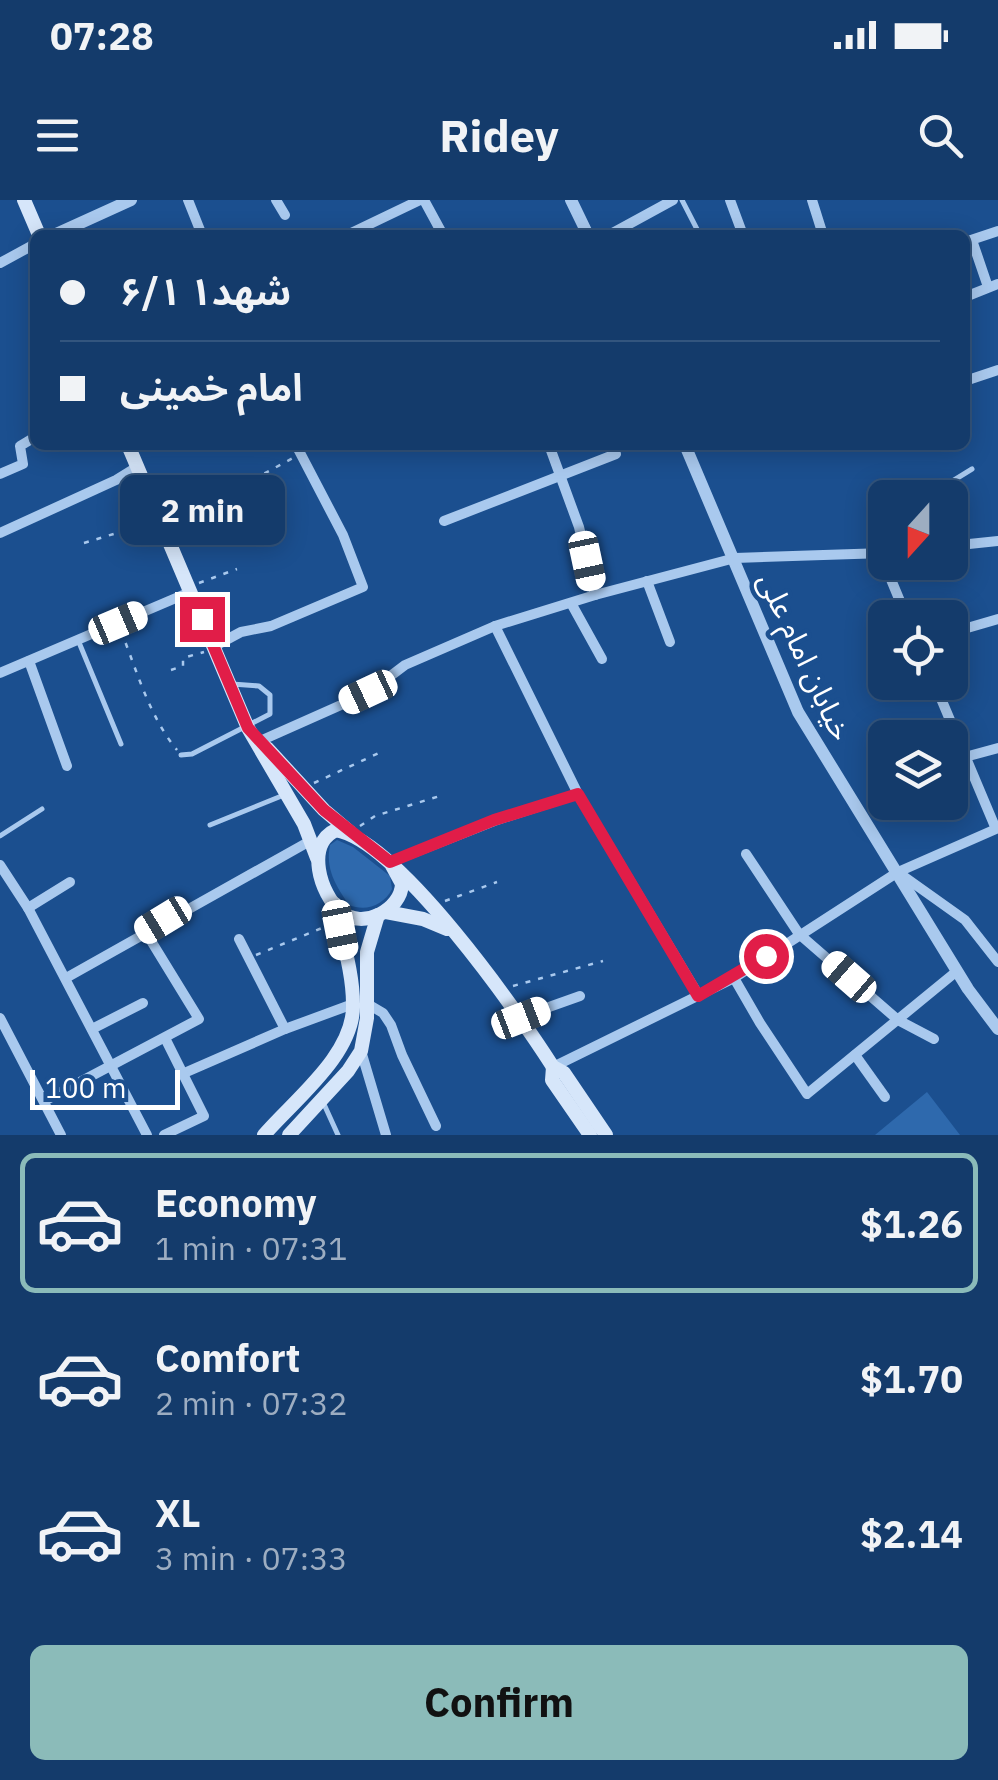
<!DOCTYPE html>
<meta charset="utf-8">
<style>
:root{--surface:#143b6b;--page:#1d4271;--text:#f1f3f6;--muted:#9dadc1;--line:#33557e;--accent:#8bbbb9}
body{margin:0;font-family:"IBM Plex Sans","Noto Sans Arabic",sans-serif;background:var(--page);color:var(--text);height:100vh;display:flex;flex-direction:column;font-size:38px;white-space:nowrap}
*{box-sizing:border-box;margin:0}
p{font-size:32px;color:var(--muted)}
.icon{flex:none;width:55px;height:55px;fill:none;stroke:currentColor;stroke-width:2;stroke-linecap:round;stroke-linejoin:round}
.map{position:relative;height:935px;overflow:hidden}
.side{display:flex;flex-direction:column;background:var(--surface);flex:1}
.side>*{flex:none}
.banner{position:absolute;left:30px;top:30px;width:940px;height:220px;border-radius:15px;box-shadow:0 5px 25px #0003,0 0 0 2px var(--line);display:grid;align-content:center;height:220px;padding:0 30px;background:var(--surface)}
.needle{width:65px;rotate:201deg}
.controls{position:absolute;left:868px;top:280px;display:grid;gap:20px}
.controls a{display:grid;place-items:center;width:100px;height:100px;border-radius:15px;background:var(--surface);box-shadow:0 5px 25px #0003,0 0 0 2px var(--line);font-size:50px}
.scale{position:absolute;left:30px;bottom:25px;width:150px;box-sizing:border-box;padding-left:10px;border:5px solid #fff;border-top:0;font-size:28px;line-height:35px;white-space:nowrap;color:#fff;-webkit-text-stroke:8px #1b4f8f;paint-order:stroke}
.end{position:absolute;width:45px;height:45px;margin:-22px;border:12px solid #e11d48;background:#fff;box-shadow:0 0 0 5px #fff}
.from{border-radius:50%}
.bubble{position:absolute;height:70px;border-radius:15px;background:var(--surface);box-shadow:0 5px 25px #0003,0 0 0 2px var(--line);font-size:32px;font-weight:700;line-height:70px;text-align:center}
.car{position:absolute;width:30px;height:60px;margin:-30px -15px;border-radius:12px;box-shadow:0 0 8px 2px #0007;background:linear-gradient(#fff 24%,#345 0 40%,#fff 0 76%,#345 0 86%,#fff 0)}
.banner b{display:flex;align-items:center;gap:35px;height:95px;font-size:38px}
.banner b+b{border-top:2px solid var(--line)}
.banner i{width:25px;height:25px;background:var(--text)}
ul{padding:18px 0 0;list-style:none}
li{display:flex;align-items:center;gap:30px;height:140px;margin:0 20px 15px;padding:0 10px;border:5px solid transparent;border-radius:15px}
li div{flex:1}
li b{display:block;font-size:38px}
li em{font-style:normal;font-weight:700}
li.current{border-color:var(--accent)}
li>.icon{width:90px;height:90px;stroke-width:1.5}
.action{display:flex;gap:20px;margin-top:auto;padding:20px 30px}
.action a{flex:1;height:115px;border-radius:15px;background:var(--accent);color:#111;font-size:40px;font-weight:700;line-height:115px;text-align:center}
.status{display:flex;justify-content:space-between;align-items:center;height:70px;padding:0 50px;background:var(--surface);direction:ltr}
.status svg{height:28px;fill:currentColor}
header{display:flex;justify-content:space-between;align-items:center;height:130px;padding:0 30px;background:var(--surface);font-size:45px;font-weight:700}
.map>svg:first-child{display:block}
.green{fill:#2e69ad}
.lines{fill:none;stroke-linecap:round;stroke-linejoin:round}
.path{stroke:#a9c9ee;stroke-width:2.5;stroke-dasharray:5 8;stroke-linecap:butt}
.service{stroke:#a9c9ee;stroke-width:5}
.minor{stroke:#a9c9ee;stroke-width:10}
.tertiary{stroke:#a9c9ee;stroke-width:12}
.secondary{stroke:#d6e6fa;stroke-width:14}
.route{stroke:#e11d48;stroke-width:12}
.labels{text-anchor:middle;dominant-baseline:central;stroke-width:9;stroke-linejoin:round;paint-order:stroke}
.street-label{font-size:30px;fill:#fff;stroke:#1b4f8f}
</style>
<div class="status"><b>07:28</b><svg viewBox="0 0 49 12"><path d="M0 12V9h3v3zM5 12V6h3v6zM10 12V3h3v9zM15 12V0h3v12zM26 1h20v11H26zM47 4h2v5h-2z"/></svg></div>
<header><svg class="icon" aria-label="menu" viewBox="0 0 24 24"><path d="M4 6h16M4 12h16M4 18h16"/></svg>Ridey<svg class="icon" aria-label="search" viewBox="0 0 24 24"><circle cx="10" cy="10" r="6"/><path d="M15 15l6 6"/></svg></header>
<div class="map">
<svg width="998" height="935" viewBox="0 0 998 935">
<rect width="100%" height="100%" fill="#1b4f8f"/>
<g class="green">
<path d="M337,640L353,647L390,676L392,689C384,705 366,712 349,705C336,686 325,669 330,645Z"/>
<polygon points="927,892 960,935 875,935"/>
</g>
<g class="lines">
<g class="path">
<polyline points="173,323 293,258"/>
<polyline points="84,343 120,332 124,324 145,316"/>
<polyline points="199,383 237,369"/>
<path d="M121,431C137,471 149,516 177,550"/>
<polyline points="171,470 183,466 183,458 204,452"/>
<polyline points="314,583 381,552"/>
<polyline points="360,626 375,616 443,595"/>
<polyline points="445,701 497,682"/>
<polyline points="256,755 327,726"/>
<polyline points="513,786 603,761"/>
</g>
<g class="service">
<polyline points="682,0 700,35"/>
<polyline points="925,298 972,269"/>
<polyline points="78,440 121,544"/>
<polyline points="181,555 192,554 270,514 270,495 259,486 232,484"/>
<polyline points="210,625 284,595"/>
<polyline points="0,636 42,609"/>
<polyline points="323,902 338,935"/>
</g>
<g class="minor">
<polyline points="188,0 202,35"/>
<polyline points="276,0 285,15"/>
<polyline points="424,0 443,35"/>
<polyline points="730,0 743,35"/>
<polyline points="812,0 823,35"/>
<polyline points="347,35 420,0"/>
<polyline points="609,35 673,0"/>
<polyline points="972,40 988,87"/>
<polyline points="965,42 998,31"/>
<polyline points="0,63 35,44"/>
<polyline points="965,97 998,84"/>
<polyline points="965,181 998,170"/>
<polyline points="549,245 579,327 595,395"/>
<polyline points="0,274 23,264 20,246 35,237"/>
<polyline points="444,321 616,254"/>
<polyline points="0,333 116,280 137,267"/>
<polyline points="950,346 998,341"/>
<polyline points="880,353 907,418"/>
<polyline points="647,381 670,442"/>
<polyline points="571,403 602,459"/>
<polyline points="495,426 578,594 699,796"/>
<polyline points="950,433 998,419"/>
<polyline points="213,447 241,432 271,426 363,387 343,335 296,245"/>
<polyline points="29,461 67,566"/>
<polyline points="0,473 190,392"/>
<polyline points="260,541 368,493 405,465 495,426 595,395 735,358 885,353"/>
<polyline points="965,557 998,548"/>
<polyline points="746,654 799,734 898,820 934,839"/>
<polyline points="390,662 494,621 578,594"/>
<polyline points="0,665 28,708 147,935"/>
<polyline points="899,673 965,720 998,762"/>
<polyline points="28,708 70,682"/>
<polyline points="239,739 285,829 353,804"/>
<polyline points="66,778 310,641"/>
<polyline points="734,778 898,672 996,629 934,482"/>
<polyline points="366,803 383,813 391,825 402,855 436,926"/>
<polyline points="521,817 580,796"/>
<polyline points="0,818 61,935"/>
<polyline points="92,829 143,803"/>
<polyline points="361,851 386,935"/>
<polyline points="855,855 885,897"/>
<polyline points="553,867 734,778 760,823 807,894 957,771"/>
<polyline points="182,874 285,829"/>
<polyline points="44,901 199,819 145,731"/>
<polyline points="164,935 204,916 165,838"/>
</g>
<g class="tertiary">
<polyline points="571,0 588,35"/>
<polyline points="54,35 131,0"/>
<polyline points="685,245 798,512 968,789 998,829"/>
</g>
<g class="secondary">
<polyline points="24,0 39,35"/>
<polyline points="128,245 248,528 304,624 317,658"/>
<polyline points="267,548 324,610 350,632"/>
<path d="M390,662L402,684C401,710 363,730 341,712C320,694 305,644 336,630C398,641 518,812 553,867L564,873L606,935"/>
<polyline points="386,712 423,719 447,729"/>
<polyline points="553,867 552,880 590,935"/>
<path d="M264,935C294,900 355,854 353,804C353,771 341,736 335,704"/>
<polyline points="289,935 348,871 361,851 367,818 367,752 378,715"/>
</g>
</g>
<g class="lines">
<polyline class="route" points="202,419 248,528 324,610 390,662 494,620 578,594 698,796 766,756"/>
</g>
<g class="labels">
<g class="street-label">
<text transform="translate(806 456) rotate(65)">خیابان امام علی</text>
</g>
</g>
</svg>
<div class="controls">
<a><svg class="needle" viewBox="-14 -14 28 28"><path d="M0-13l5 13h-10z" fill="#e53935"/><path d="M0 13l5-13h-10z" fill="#9dadc1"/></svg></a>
<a><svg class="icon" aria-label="locate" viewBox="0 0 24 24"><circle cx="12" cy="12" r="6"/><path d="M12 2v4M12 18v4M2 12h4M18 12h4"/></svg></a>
<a><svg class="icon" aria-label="layers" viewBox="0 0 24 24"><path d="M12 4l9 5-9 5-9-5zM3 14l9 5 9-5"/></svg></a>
</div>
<div class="scale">100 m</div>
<i class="end from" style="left:766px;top:756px"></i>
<i class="end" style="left:202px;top:419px"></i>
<div class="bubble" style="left:120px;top:275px;width:165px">2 min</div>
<i class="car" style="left:587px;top:361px;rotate:168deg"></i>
<i class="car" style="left:118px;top:423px;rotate:67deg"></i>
<i class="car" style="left:368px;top:492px;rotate:245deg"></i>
<i class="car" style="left:163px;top:720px;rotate:239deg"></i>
<i class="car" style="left:340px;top:730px;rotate:169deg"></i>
<i class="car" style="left:849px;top:777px;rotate:311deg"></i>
<i class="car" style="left:521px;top:818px;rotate:69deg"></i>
<div class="banner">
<b><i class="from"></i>شهد۱ ۶/۱</b>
<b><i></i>امام خمینی</b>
</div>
</div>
<section class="side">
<ul>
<li class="current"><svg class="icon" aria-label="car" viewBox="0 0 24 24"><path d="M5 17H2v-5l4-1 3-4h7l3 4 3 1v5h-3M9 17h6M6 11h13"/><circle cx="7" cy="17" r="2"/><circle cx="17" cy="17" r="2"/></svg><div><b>Economy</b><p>1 min · 07:31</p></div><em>$1.26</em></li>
<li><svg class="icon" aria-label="car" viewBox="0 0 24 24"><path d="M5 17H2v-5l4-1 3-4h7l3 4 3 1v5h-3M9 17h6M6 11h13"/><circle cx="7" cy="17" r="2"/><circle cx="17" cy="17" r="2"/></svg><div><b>Comfort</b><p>2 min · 07:32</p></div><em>$1.70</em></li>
<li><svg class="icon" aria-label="car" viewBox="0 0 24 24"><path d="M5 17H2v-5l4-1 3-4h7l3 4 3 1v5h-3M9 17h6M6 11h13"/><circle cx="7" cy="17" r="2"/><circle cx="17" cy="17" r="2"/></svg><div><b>XL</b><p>3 min · 07:33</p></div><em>$2.14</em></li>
</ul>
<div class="action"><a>Confirm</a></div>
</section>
